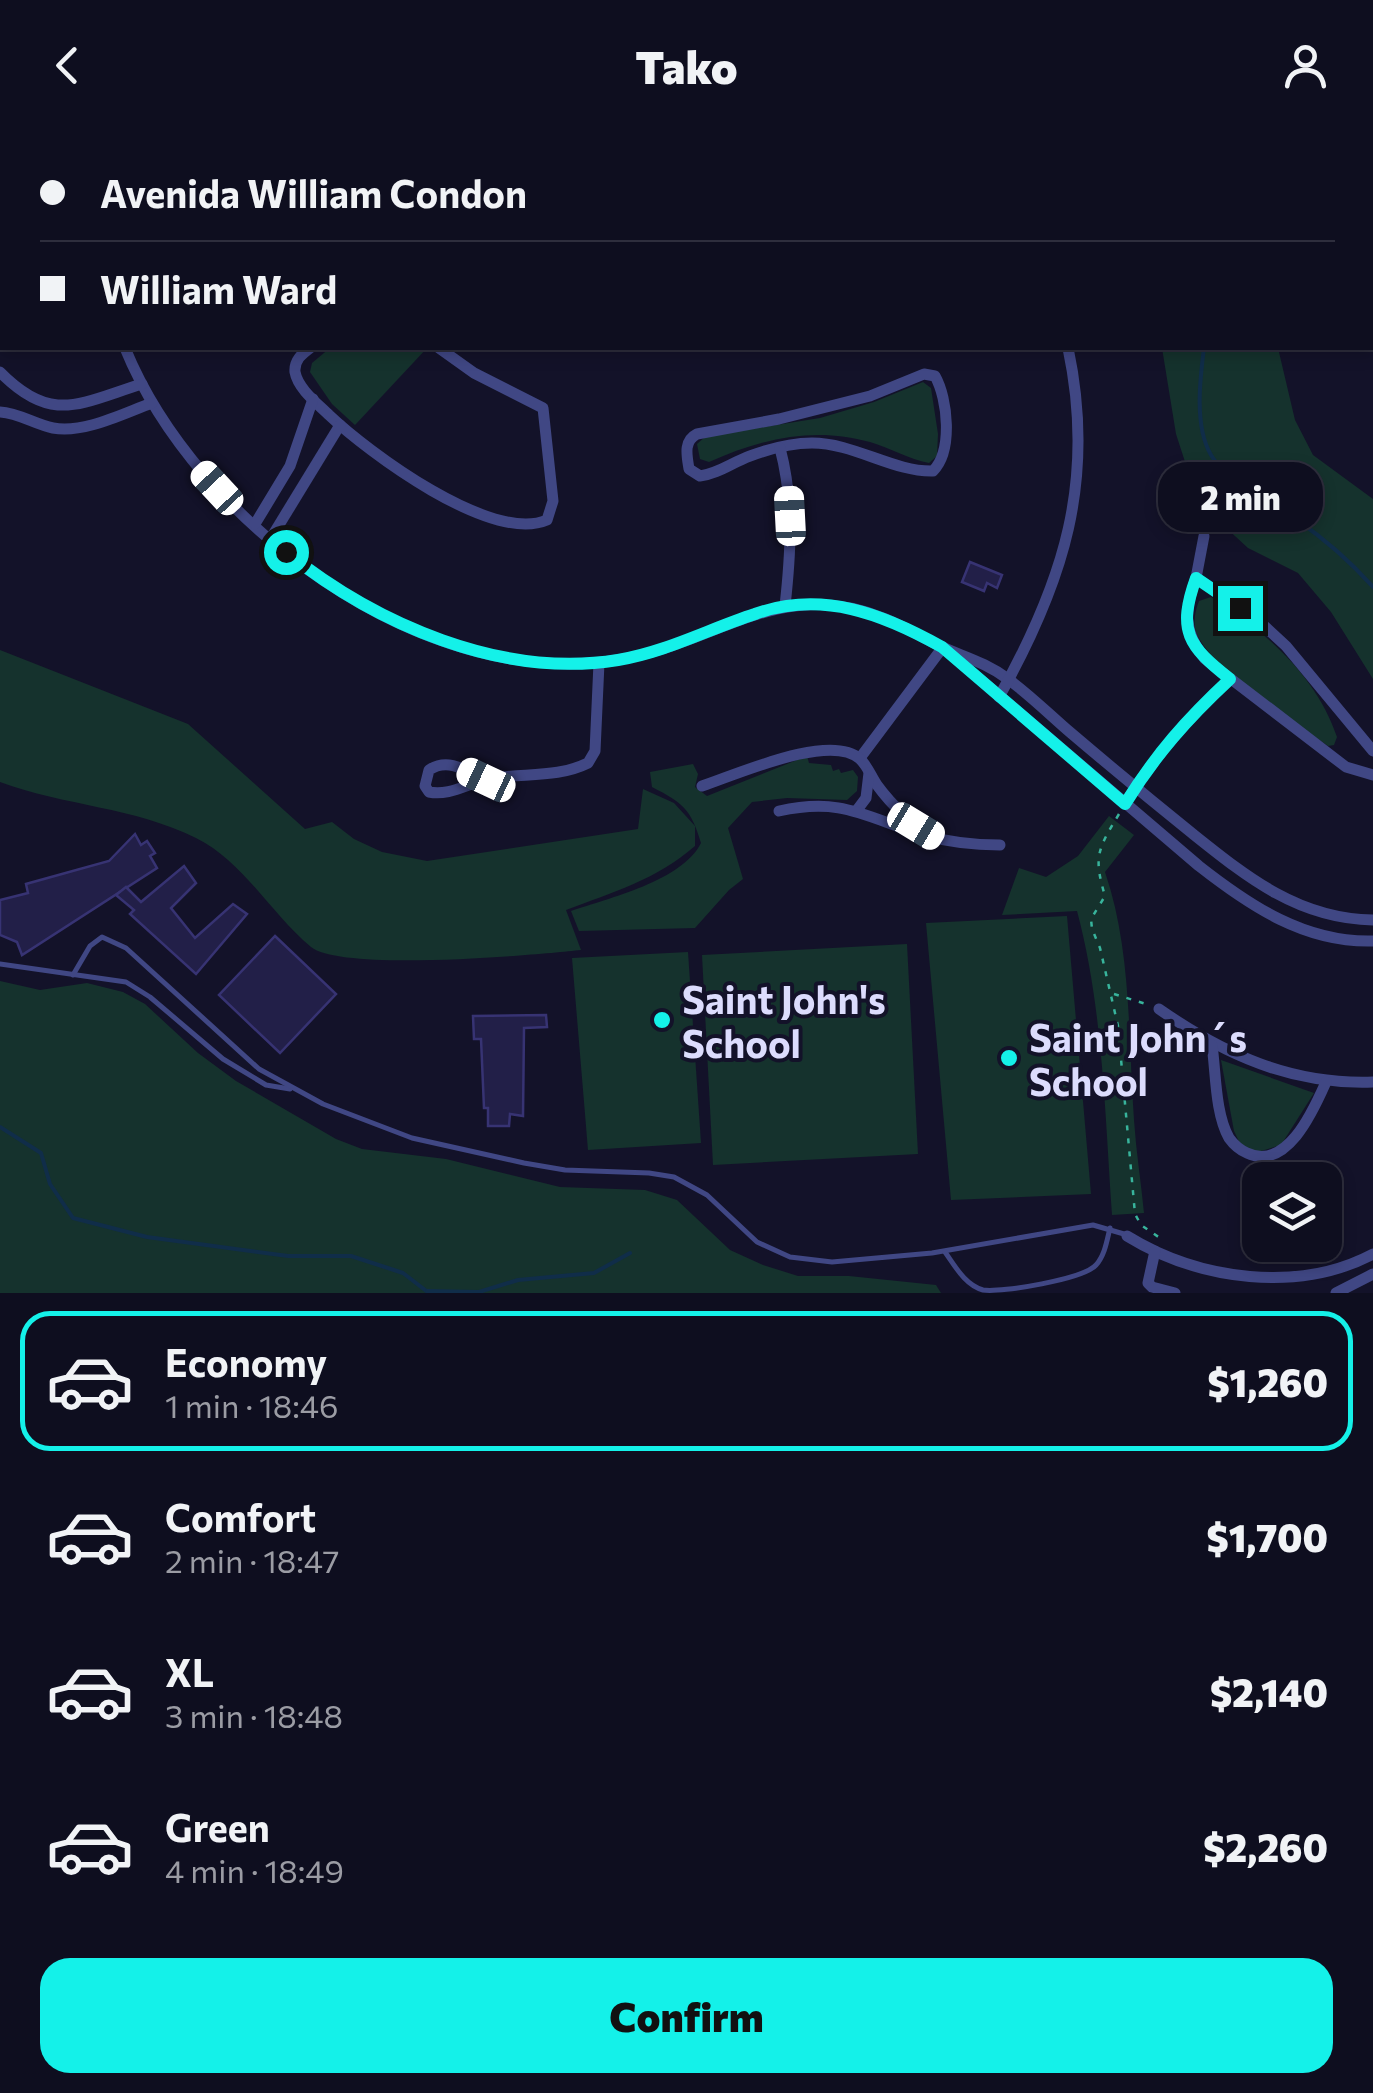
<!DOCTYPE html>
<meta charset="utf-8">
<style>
:root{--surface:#0e0e1f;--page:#171728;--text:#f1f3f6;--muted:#9b9ca4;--line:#2e2e3d;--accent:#14f1e9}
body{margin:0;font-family:Commissioner,sans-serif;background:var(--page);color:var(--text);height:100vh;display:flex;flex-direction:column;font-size:38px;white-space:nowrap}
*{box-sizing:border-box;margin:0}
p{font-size:32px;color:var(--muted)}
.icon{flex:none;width:55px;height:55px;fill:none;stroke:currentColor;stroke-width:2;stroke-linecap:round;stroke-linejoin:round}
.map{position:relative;height:1163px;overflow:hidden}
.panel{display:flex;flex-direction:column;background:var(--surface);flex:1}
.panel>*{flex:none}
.guide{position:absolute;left:0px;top:0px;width:1375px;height:220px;box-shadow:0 5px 15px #0003,0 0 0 2px var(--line);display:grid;align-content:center;height:220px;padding:0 40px;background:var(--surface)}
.tools{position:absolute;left:1242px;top:1032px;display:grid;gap:20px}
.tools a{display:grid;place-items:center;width:100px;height:100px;border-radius:20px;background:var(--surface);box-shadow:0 5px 15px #0003,0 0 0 2px var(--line);font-size:50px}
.end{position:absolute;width:45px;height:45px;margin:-22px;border:12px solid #14f1e9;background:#111;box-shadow:0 0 0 5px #111}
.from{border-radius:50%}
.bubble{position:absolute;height:70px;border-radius:30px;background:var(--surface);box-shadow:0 5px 15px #0003,0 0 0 2px var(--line);font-size:32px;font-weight:800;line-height:70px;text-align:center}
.car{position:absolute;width:30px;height:60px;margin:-30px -15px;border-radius:12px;box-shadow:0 0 8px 2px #0007;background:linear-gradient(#fff 24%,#345 0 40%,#fff 0 76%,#345 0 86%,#fff 0)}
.guide b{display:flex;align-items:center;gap:35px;height:95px;font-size:38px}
.guide b+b{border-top:2px solid var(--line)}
.guide i{width:25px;height:25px;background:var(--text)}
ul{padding:18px 0 0;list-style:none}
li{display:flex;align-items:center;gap:30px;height:140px;margin:0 20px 15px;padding:0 20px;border:5px solid transparent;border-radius:30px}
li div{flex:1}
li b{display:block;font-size:38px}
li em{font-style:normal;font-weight:800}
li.current{border-color:var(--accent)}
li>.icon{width:90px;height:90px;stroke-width:1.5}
.action{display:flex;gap:20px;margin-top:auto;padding:20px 40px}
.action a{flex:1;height:115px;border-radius:30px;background:var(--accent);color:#111;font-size:40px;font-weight:800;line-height:115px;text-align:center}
header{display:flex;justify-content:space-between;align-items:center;height:130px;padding:0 40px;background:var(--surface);font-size:45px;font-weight:800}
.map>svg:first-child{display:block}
.green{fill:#15322d}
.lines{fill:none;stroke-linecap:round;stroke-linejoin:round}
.stream{stroke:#102d49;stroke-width:4}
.building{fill:#221f48;stroke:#373373;stroke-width:2.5}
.path{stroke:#38b49c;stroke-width:2.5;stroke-dasharray:5 8;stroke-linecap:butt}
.lane{stroke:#404784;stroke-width:5}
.street{stroke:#404784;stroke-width:11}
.route{stroke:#14f1e9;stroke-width:12}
.poi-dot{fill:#14f1e9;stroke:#131229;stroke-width:4}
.labels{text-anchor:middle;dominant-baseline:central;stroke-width:8;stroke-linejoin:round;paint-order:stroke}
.poi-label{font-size:38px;font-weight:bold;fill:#dcdcfd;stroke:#131229;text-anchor:start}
</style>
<header><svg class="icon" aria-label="back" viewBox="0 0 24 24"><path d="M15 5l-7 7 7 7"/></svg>Tako<svg class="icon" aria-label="person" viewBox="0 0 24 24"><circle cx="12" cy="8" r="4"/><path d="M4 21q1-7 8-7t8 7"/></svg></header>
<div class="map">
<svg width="1373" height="1163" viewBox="0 0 1373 1163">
<rect width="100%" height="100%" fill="#131229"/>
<g class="green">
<polygon points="1058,0 1373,0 1373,133 1372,2 1058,2"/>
<polygon points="330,218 427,218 355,295 332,274 310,242 312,233"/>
<polygon points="1162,218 1278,218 1295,290 1313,325 1373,369 1373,549 1331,482 1298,443 1248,418 1198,372 1176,304"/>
<path d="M923,252L931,258L938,304L937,326L929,333C909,329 890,318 870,312C813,296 761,309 709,332L700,329L697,314L706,306L820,288L874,272Z"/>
<path d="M1211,467C1265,501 1316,545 1337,607L1334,615L1328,616C1293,591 1211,540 1196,502C1193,492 1195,481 1199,471Z"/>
<path d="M0,520L188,594L305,699L332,692L354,709L382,722L427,731L638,699L643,659L674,673L695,696V716C656,750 613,762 566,780L581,820C535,825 342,842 311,817C271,784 244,732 196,708C134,677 65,676 0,652Z"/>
<path d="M807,626L809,633L831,635L833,641L839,639L841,643L853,640L858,647L857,661L847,670L787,668L752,672L728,698L743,749L729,760L695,798L579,801L571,781C609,768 682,751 701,713C691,679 683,673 652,657L650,642L693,634L698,644L695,657L707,666Z"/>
<path d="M1109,686L1134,705L1105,742C1132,821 1128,908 1134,990C1136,1021 1141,1052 1144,1083L1112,1085C1105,985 1103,878 1077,781L1002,785L1019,738L1046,747L1078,726Z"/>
<polygon points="1067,786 1091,1064 951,1070 926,793"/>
<polygon points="907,814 918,1024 713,1035 702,825"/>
<polygon points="688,822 701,1013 588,1020 572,828"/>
<polygon points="0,851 40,860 87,853 123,862 145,874 198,923 236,951 336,1009 362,1019 446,1029 560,1057 645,1060 677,1070 730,1120 763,1135 798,1146 849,1146 936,1155 941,1163 0,1163"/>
<polygon points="1221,930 1314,963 1281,1015 1258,1022 1242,1018 1234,1001"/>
</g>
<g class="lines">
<g class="stream">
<polyline points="1174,0 1175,2"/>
<polyline points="1340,0 1358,2"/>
<polyline points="1280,2 1294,0"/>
<polyline points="1372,4 1373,4"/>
<path d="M1204,218C1200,249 1194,296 1211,325C1230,357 1268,370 1297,390C1326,410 1350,431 1373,457"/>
<polyline points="0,997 41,1023 50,1054 73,1088 147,1107 288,1126 351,1126 403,1143 429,1163"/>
<polyline points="427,1161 479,1162 518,1150 594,1143 630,1123"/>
</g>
</g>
<g class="building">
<polygon points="970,432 1002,445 997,458 987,453 984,461 962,452"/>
<polygon points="135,704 141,715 147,711 155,723 150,726 157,738 22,825 17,812 0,805 0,770 28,763 26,754 109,731"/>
<polygon points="184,736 196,753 171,778 195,808 233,774 247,784 196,844 130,784 134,780 116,765 126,757 141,772"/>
<polygon points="275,806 336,864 280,923 219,865"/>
<polygon points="546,885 547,897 524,898 523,986 510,984 509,996 488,996 488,978 484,978 481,909 474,909 473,886"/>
</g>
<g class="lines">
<g class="path">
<path d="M1119,684C1098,719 1093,726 1105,766L1091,789L1092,799L1100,818L1118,896L1135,1084L1141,1095L1160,1108"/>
<polyline points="1114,864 1149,875"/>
</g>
<g class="lane">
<polyline points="0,834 126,852 150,867 223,929 266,955 290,959"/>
<polyline points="73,845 90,816 102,807 126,818 259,939 323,974 412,1008 524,1033 565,1040 649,1043 674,1047 707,1065 757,1112 790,1127 832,1132 932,1123 1093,1095 1124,1104"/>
<path d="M945,1122C955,1136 965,1155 983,1160C1001,1163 1084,1149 1096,1135C1105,1125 1107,1110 1110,1098"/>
</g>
<g class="street">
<polyline points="136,0 138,2"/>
<polyline points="192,0 195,2"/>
<polyline points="362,0 364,2"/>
<polyline points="516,0 516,2"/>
<polyline points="904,0 911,2"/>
<polyline points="785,2 786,0"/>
<polyline points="960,2 961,0"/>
<polyline points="0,31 2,35"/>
<path d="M125,218C196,392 422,562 617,530C718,514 778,445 886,489C905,497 922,507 940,516C964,527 985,532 1008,549C1030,565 1050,585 1071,603C1111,637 1152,671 1193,704C1248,748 1299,789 1373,790"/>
<path d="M310,218C302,224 294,230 295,242C298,259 318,274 329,285C368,322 491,414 547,390L553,371L543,278L474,243L439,218"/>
<path d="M0,242C52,295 80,273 142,254"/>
<path d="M924,244L935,246C948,269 953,321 933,341C893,342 854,313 812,313C792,313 769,319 750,326C733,332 718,344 700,346L689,339C687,326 683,311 697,304L779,289L870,266Z"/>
<path d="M0,282C19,283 34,294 53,298C84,304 124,283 152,273"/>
<path d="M780,318C794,371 791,422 785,476"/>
<polyline points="255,394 290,336 313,269"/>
<polyline points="271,408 340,295"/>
<polyline points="1196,448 1204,406"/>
<path d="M946,520L1199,736C1250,776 1305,813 1373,811"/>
<path d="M999,567C1064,451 1096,350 1068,218"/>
<path d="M1373,621L1286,516L1260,492L1196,448C1184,481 1183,501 1205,529L1346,637L1373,645"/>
<polyline points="860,628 943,517"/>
<path d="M486,650C467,641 448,627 429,640L425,656L429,662C448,666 465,655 484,650C518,642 556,649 588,633L595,621L599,533"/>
<path d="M702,656C736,645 830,602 860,629C867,635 872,648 877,655C893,677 912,694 935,708"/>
<path d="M1125,673C1157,624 1187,589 1230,549"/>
<polyline points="857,680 866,668 869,643"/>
<path d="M779,681C843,667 865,687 923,705C948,712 974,715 1000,715"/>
<path d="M1159,879C1225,925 1292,955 1373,952"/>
<path d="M1212,915C1216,943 1215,983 1229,1008C1234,1015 1240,1020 1247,1023C1287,1042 1314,979 1326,952"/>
<path d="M1127,1106C1200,1151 1299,1163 1373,1124"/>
<polyline points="1155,1121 1148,1153 1152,1157 1175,1163"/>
<polyline points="1336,1163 1373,1144"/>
</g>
</g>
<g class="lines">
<path class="route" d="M286,422C376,494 501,549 618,530C666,522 709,499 755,484C822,460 883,484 942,517L1125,674C1156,624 1187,589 1230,549C1188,516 1177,501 1196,448L1240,478"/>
</g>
<g class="poi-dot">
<circle cx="662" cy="890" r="10"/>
<circle cx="1009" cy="928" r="10"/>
</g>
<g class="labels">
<g class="poi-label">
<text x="682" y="868">Saint John's<tspan x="682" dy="44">School</tspan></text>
<text x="1029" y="906">Saint John´s<tspan x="1029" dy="44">School</tspan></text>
</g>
</g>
</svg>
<div class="tools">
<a><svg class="icon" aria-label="layers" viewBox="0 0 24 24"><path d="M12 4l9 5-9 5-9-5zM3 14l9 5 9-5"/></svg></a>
</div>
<i class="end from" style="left:286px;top:422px"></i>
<i class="end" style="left:1240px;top:478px"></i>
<div class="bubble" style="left:1158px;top:332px;width:165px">2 min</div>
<i class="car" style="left:217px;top:358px;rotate:317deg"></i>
<i class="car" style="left:790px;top:386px;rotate:357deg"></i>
<i class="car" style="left:486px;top:650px;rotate:295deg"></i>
<i class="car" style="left:916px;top:696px;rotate:121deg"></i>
<div class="guide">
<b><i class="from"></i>Avenida William Condon</b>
<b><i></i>William Ward</b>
</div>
</div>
<section class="panel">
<ul>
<li class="current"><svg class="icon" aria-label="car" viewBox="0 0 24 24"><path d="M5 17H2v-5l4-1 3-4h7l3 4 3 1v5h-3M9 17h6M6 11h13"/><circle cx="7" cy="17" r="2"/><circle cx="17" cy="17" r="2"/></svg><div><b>Economy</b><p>1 min · 18:46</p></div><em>$1,260</em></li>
<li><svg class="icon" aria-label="car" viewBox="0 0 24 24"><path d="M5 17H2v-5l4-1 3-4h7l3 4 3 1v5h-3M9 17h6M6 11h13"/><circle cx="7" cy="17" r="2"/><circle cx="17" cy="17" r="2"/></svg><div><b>Comfort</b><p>2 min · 18:47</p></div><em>$1,700</em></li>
<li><svg class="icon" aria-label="car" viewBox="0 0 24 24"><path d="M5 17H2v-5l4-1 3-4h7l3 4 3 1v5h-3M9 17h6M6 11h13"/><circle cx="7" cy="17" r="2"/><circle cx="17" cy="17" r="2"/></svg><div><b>XL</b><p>3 min · 18:48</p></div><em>$2,140</em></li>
<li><svg class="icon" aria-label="car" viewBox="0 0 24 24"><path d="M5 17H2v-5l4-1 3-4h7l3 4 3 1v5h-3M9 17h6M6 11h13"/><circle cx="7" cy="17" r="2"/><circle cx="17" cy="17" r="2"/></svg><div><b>Green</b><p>4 min · 18:49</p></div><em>$2,260</em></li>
</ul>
<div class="action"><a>Confirm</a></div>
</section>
